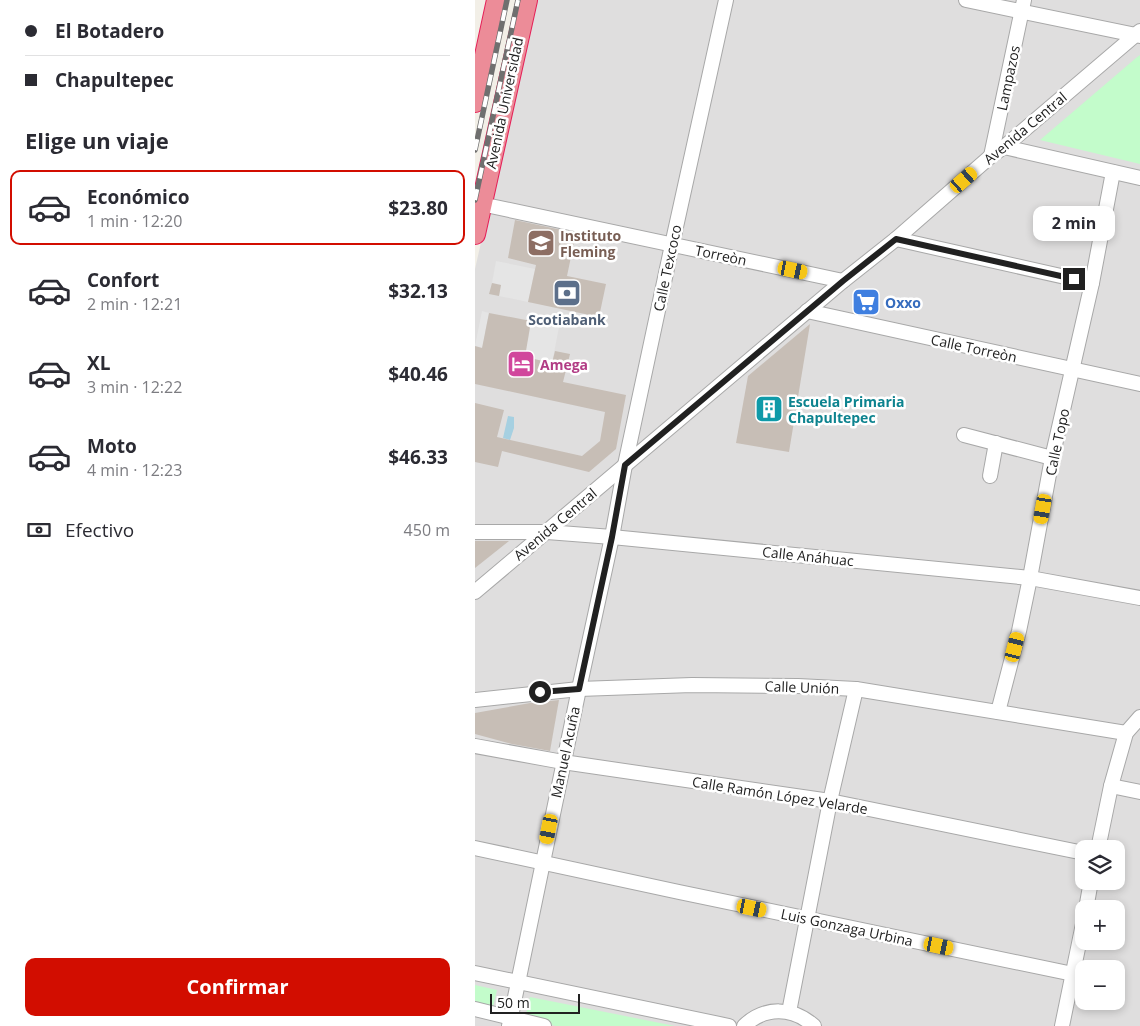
<!DOCTYPE html>
<html lang="es">
<meta charset="utf-8">
<style>
:root{--surface:#fff;--page:#f2f2f3;--text:#2b2b33;--muted:#7c7c81;--line:#e1e1e2;--accent:#d20d00}
body{margin:0;font-family:"Open Sans",sans-serif;background:var(--page);color:var(--text);height:100vh;display:flex;flex-direction:column;font-size:19px;white-space:nowrap}
*{box-sizing:border-box;margin:0}
p{font-size:16px;color:var(--muted)}
.icon{flex:none;width:28px;height:28px;fill:none;stroke:currentColor;stroke-width:2;stroke-linecap:round;stroke-linejoin:round}
.map{position:relative;flex:1;overflow:hidden}
.details{display:flex;flex-direction:column;background:var(--surface);width:475px}
.details>*{flex:none}
.hud{display:grid;align-content:center;height:110px;padding:0 25px;background:var(--surface)}
.fabs{position:absolute;left:600px;top:840px;display:grid;gap:10px}
.fabs a{display:grid;place-items:center;width:50px;height:50px;border-radius:10px;background:var(--surface);box-shadow:0 2px 8px #0003;font-size:25px}
.scale{position:absolute;left:15px;bottom:12px;width:90px;box-sizing:border-box;padding-left:5px;border:2px solid #212121;border-top:0;font-size:14px;line-height:18px;white-space:nowrap;color:#212121;-webkit-text-stroke:4px #fff;paint-order:stroke}
.end{position:absolute;width:22px;height:22px;margin:-11px;border:6px solid #212121;background:#fff;box-shadow:0 0 0 2px #fff}
.from{border-radius:50%}
.bubble{position:absolute;height:35px;border-radius:10px;background:var(--surface);box-shadow:0 2px 8px #0003;font-size:16px;font-weight:700;line-height:35px;text-align:center}
.car{position:absolute;width:15px;height:30px;margin:-15px -8px;border-radius:6px;box-shadow:0 0 4px 1px #0007;background:linear-gradient(#f5c518 24%,#345 0 40%,#f5c518 0 76%,#345 0 86%,#f5c518 0)}
.hud b{display:flex;align-items:center;gap:18px;height:48px;font-size:19px}
.hud b+b{border-top:1px solid var(--line)}
.hud i{width:12px;height:12px;background:var(--text)}
ul{padding:0;list-style:none}
li{display:flex;align-items:center;gap:15px;height:75px;margin:0 10px 8px;padding:0 15px;border:2px solid transparent;border-radius:10px}
li div{flex:1}
li b{display:block;font-size:19px}
li em{font-style:normal;font-weight:700}
li.active{border-color:var(--accent)}
li>.icon{width:45px;height:45px;stroke-width:1.5}
h2{padding:0 25px;font-size:22px;line-height:60px}
.pay{display:flex;align-items:center;gap:12px;height:55px;padding:0 25px;font-size:19px}
.pay p{margin-inline-start:auto}
.action{display:flex;gap:10px;margin-top:auto;padding:10px 25px}
.action a{flex:1;height:58px;border-radius:10px;background:var(--accent);color:#fff;font-size:20px;font-weight:700;line-height:58px;text-align:center}
main{display:flex;flex:1;min-height:0}
.map>svg:first-child{display:block}
.residential{fill:#dfdede;fill-rule:evenodd}
.park{fill:#c3fccb}
.parking{fill:#e5e5e5}
.water{fill:#a6d0e1}
.building{fill:#c7beb6}
.lines{fill:none;stroke-linecap:round;stroke-linejoin:round}
.minor-casing{stroke:#a8a8a8;stroke-width:16}
.highway-casing{stroke:#e51f57;stroke-width:22}
.minor{stroke:#fff;stroke-width:14}
.highway{stroke:#ec8c98;stroke-width:20}
.rail-casing{stroke:#6f6f6f;stroke-width:5.5}
.rail{stroke:#fff;stroke-width:4;stroke-dasharray:11;stroke-linecap:butt}
.route{stroke:#212121;stroke-width:6}
.labels{text-anchor:middle;dominant-baseline:central;stroke-width:5;stroke-linejoin:round;paint-order:stroke}
.street-label{font-size:14px;fill:#212121;stroke:#fff}
.education-label{font-size:14px;font-weight:bold;fill:#785e54;stroke:#fff;text-anchor:start}
.shop-label{font-size:14px;font-weight:bold;fill:#366cbe;stroke:#fff;text-anchor:start}
.service-label{font-size:14px;font-weight:bold;fill:#4e5e75;stroke:#fff}
.hotel-label{font-size:14px;font-weight:bold;fill:#b23c85;stroke:#fff;text-anchor:start}
.culture-label{font-size:14px;font-weight:bold;fill:#0d838f;stroke:#fff;text-anchor:start}
</style>
<main>
<section class="details">
<div class="hud">
<b><i class="from"></i>El Botadero</b>
<b><i></i>Chapultepec</b>
</div>
<h2>Elige un viaje</h2>
<ul>
<li class="active"><svg class="icon" aria-label="car" viewBox="0 0 24 24"><path d="M5 17H2v-5l4-1 3-4h7l3 4 3 1v5h-3M9 17h6M6 11h13"/><circle cx="7" cy="17" r="2"/><circle cx="17" cy="17" r="2"/></svg><div><b>Económico</b><p>1 min · 12:20</p></div><em>$23.80</em></li>
<li><svg class="icon" aria-label="car" viewBox="0 0 24 24"><path d="M5 17H2v-5l4-1 3-4h7l3 4 3 1v5h-3M9 17h6M6 11h13"/><circle cx="7" cy="17" r="2"/><circle cx="17" cy="17" r="2"/></svg><div><b>Confort</b><p>2 min · 12:21</p></div><em>$32.13</em></li>
<li><svg class="icon" aria-label="car" viewBox="0 0 24 24"><path d="M5 17H2v-5l4-1 3-4h7l3 4 3 1v5h-3M9 17h6M6 11h13"/><circle cx="7" cy="17" r="2"/><circle cx="17" cy="17" r="2"/></svg><div><b>XL</b><p>3 min · 12:22</p></div><em>$40.46</em></li>
<li><svg class="icon" aria-label="car" viewBox="0 0 24 24"><path d="M5 17H2v-5l4-1 3-4h7l3 4 3 1v5h-3M9 17h6M6 11h13"/><circle cx="7" cy="17" r="2"/><circle cx="17" cy="17" r="2"/></svg><div><b>Moto</b><p>4 min · 12:23</p></div><em>$46.33</em></li>
</ul>
<div class="pay"><svg class="icon" aria-label="cash" viewBox="0 0 24 24"><path d="M3 7h18v10H3z"/><circle cx="12" cy="12" r="2"/></svg>Efectivo<p>450 m</p></div>
<div class="action"><a>Confirmar</a></div>
</section>
<div class="map">
<svg width="665" height="1026" viewBox="0 0 665 1026">
<rect width="100%" height="100%" fill="#f2efe7"/>
<path class="residential" d="M61,0H665V1026H0V269ZM609,849H641V881H609ZM609,909H641V941H609ZM609,969H641V1001H609Z"/>
<g class="park">
<polygon points="665,55 665,164 565,140 661,58"/>
<polygon points="0,985 22,990 18,1007 0,1003"/>
<polygon points="55,997 200,1026 81,1026 50,1019"/>
</g>
<g class="parking">
<polygon points="21,261 60,269 53,302 24,296 26,285 17,283"/>
<polygon points="7,311 14,313 10,332 53,341 56,321 84,327 77,363 0,346"/>
</g>
<polygon class="water" points="33,416 39,417 39,428 35,440 28,438"/>
<g class="building">
<polygon points="40,220 101,233 92,276 131,284 124,317 53,302 61,265 33,258"/>
<polygon points="17,283 26,285 24,296 14,294"/>
<polygon points="14,313 56,321 50,357 77,363 80,351 95,354 88,382 151,395 141,449 114,472 27,451 23,467 0,462 0,403 29,410 22,437 107,456 125,441 130,412 0,384 0,346 7,348"/>
<polygon points="335,324 314,452 261,443 273,376"/>
<polygon points="0,541 34,541 0,568"/>
<polygon points="84,700 75,751 37,744 0,734 0,713 55,703"/>
</g>
<g class="lines">
<defs>
<g id="minor">
<polyline points="491,0 665,36"/>
<polyline points="529,147 665,178"/>
<polyline points="516,156 549,0"/>
<polyline points="6,204 368,281"/>
<polyline points="421,239 617,283"/>
<polyline points="332,311 665,384"/>
<polyline points="489,435 577,458"/>
<polyline points="515,476 521,443"/>
<polyline points="0,532 72,532 137,537 555,578 665,598"/>
<polyline points="0,592 368,281 421,239 516,156 529,147 665,31"/>
<polyline points="0,700 104,689 217,685 323,686 381,689 651,733"/>
<polyline points="523,712 544,631 555,578 577,458 617,283 638,172"/>
<polyline points="0,746 88,762 355,801 609,853"/>
<polyline points="636,786 665,792"/>
<polyline points="0,848 204,892 598,974"/>
<polyline points="623,849 636,786 651,733 665,717"/>
<polyline points="611,909 616,881"/>
<polyline points="0,973 254,1026"/>
<polyline points="0,1009 69,1026"/>
<polyline points="314,1012 355,801 381,689"/>
<polyline points="34,1026 104,689 137,537 150,465 197,245 251,0"/>
<path d="M269,1026C290,1006 318,1007 339,1026"/>
<polyline points="587,1026 609,919"/>
</g>
<g id="highway">
<polyline points="0,102 22,0"/>
<polyline points="0,234 52,0"/>
</g>
</defs>
<use href="#minor" class="minor-casing"/>
<use href="#highway" class="highway-casing"/>
<use href="#minor" class="minor"/>
<use href="#highway" class="highway"/>
<defs>
<g id="rail">
<polyline points="0,150 32,0"/>
<polyline points="0,200 43,0"/>
</g>
</defs>
<use href="#rail" class="rail-casing"/>
<use href="#rail" class="rail"/>
</g>
<g class="lines">
<polyline class="route" points="65,692 104,689 137,537 150,465 368,281 421,239 599,279"/>
</g>
<defs>
<symbol id="school-square" viewBox="-11 -11 22 22"><rect x="-9" y="-9" width="18" height="18" rx="4" fill="#8d6e63" stroke="#fff"/><path d="M0-5L7-2L0 1L-7-2ZM-4 1L0 2.5L4 1V4Q0 6-4 4Z" fill="#fff"/></symbol>
<symbol id="bank-square" viewBox="-11 -11 22 22"><rect x="-9" y="-9" width="18" height="18" rx="4" fill="#5c6f8a" stroke="#fff"/><path d="M-6-4H6V4H-6ZM0-2.3a2.3 2.3 0 1 0 0 4.6a2.3 2.3 0 1 0 0-4.6Z" fill="#fff"/></symbol>
<symbol id="supermarket-square" viewBox="-11 -11 22 22"><rect x="-9" y="-9" width="18" height="18" rx="4" fill="#3f7fe0" stroke="#fff"/><path d="M-6-5.5h2.5l.6 2H6L4.5 2H-2.5L-4.4-4H-6ZM-1.5 3.2a1.3 1.3 0 1 0 .1 0ZM3 3.2a1.3 1.3 0 1 0 .1 0Z" fill="#fff"/></symbol>
<symbol id="hotel-square" viewBox="-11 -11 22 22"><rect x="-9" y="-9" width="18" height="18" rx="4" fill="#d1479c" stroke="#fff"/><path d="M-6-4.5h1.5V1H6V5H4.5V3h-9V5H-6ZM-4 0a1.8 1.8 0 1 1 3.6 0ZM.5 0V-2.5h3Q6-2.5 6 0Z" fill="#fff"/></symbol>
<symbol id="building-square" viewBox="-11 -11 22 22"><rect x="-9" y="-9" width="18" height="18" rx="4" fill="#0f9aa8" stroke="#fff"/><path d="M-4-6H4V6H1V3H-1V6H-4ZM-2.5-4.3h1.7v1.8h-1.7ZM.8-4.3h1.7v1.8H.8ZM-2.5-1h1.7V.8h-1.7ZM.8-1h1.7V.8H.8Z" fill="#fff"/></symbol>
</defs>
<g fill-rule="evenodd">
<use href="#school-square" x="50" y="227" width="32" height="32"/>
<use href="#bank-square" x="76" y="277" width="32" height="32"/>
<use href="#supermarket-square" x="375" y="286" width="32" height="32"/>
<use href="#hotel-square" x="30" y="348" width="32" height="32"/>
<use href="#building-square" x="278" y="393" width="32" height="32"/>
</g>
<g class="labels">
<g class="street-label">
<text transform="translate(533 78) rotate(-78)">Lampazos</text>
<text transform="translate(29 103) rotate(-78)">Avenida Universidad</text>
<text transform="translate(550 128) rotate(-40)">Avenida Central</text>
<text transform="translate(246 255) rotate(12)">Torreòn</text>
<text transform="translate(192 268) rotate(-78)">Calle Texcoco</text>
<text transform="translate(499 348) rotate(12)">Calle Torreòn</text>
<text transform="translate(582 442) rotate(-78)">Calle Topo</text>
<text transform="translate(80 524) rotate(-40)">Avenida Central</text>
<text transform="translate(333 556) rotate(6)">Calle Anáhuac</text>
<text transform="translate(327 687) rotate(2)">Calle Unión</text>
<text transform="translate(90 752) rotate(-78)">Manuel Acuña</text>
<text transform="translate(305 795) rotate(9)">Calle Ramón López Velarde</text>
<text transform="translate(372 927) rotate(12)">Luis Gonzaga Urbina</text>
</g>
<g class="education-label">
<text x="85" y="235">Instituto<tspan x="85" dy="16">Fleming</tspan></text>
</g>
<g class="shop-label">
<text x="410" y="302">Oxxo</text>
</g>
<g class="service-label">
<text x="92" y="319">Scotiabank</text>
</g>
<g class="hotel-label">
<text x="65" y="364">Amega</text>
</g>
<g class="culture-label">
<text x="313" y="401">Escuela Primaria<tspan x="313" dy="16">Chapultepec</tspan></text>
</g>
</g>
</svg>
<div class="fabs">
<a><svg class="icon" aria-label="layers" viewBox="0 0 24 24"><path d="M12 4l9 5-9 5-9-5zM3 14l9 5 9-5"/></svg></a>
<a>+</a>
<a>−</a>
</div>
<div class="scale">50 m</div>
<i class="end from" style="left:65px;top:692px"></i>
<i class="end" style="left:599px;top:279px"></i>
<div class="bubble" style="left:558px;top:206px;width:82px">2 min</div>
<i class="car" style="left:489px;top:180px;rotate:49deg"></i>
<i class="car" style="left:318px;top:270px;rotate:102deg"></i>
<i class="car" style="left:568px;top:509px;rotate:190deg"></i>
<i class="car" style="left:540px;top:647px;rotate:14deg"></i>
<i class="car" style="left:74px;top:829px;rotate:191deg"></i>
<i class="car" style="left:277px;top:908px;rotate:102deg"></i>
<i class="car" style="left:464px;top:946px;rotate:102deg"></i>
</div>
</main>
